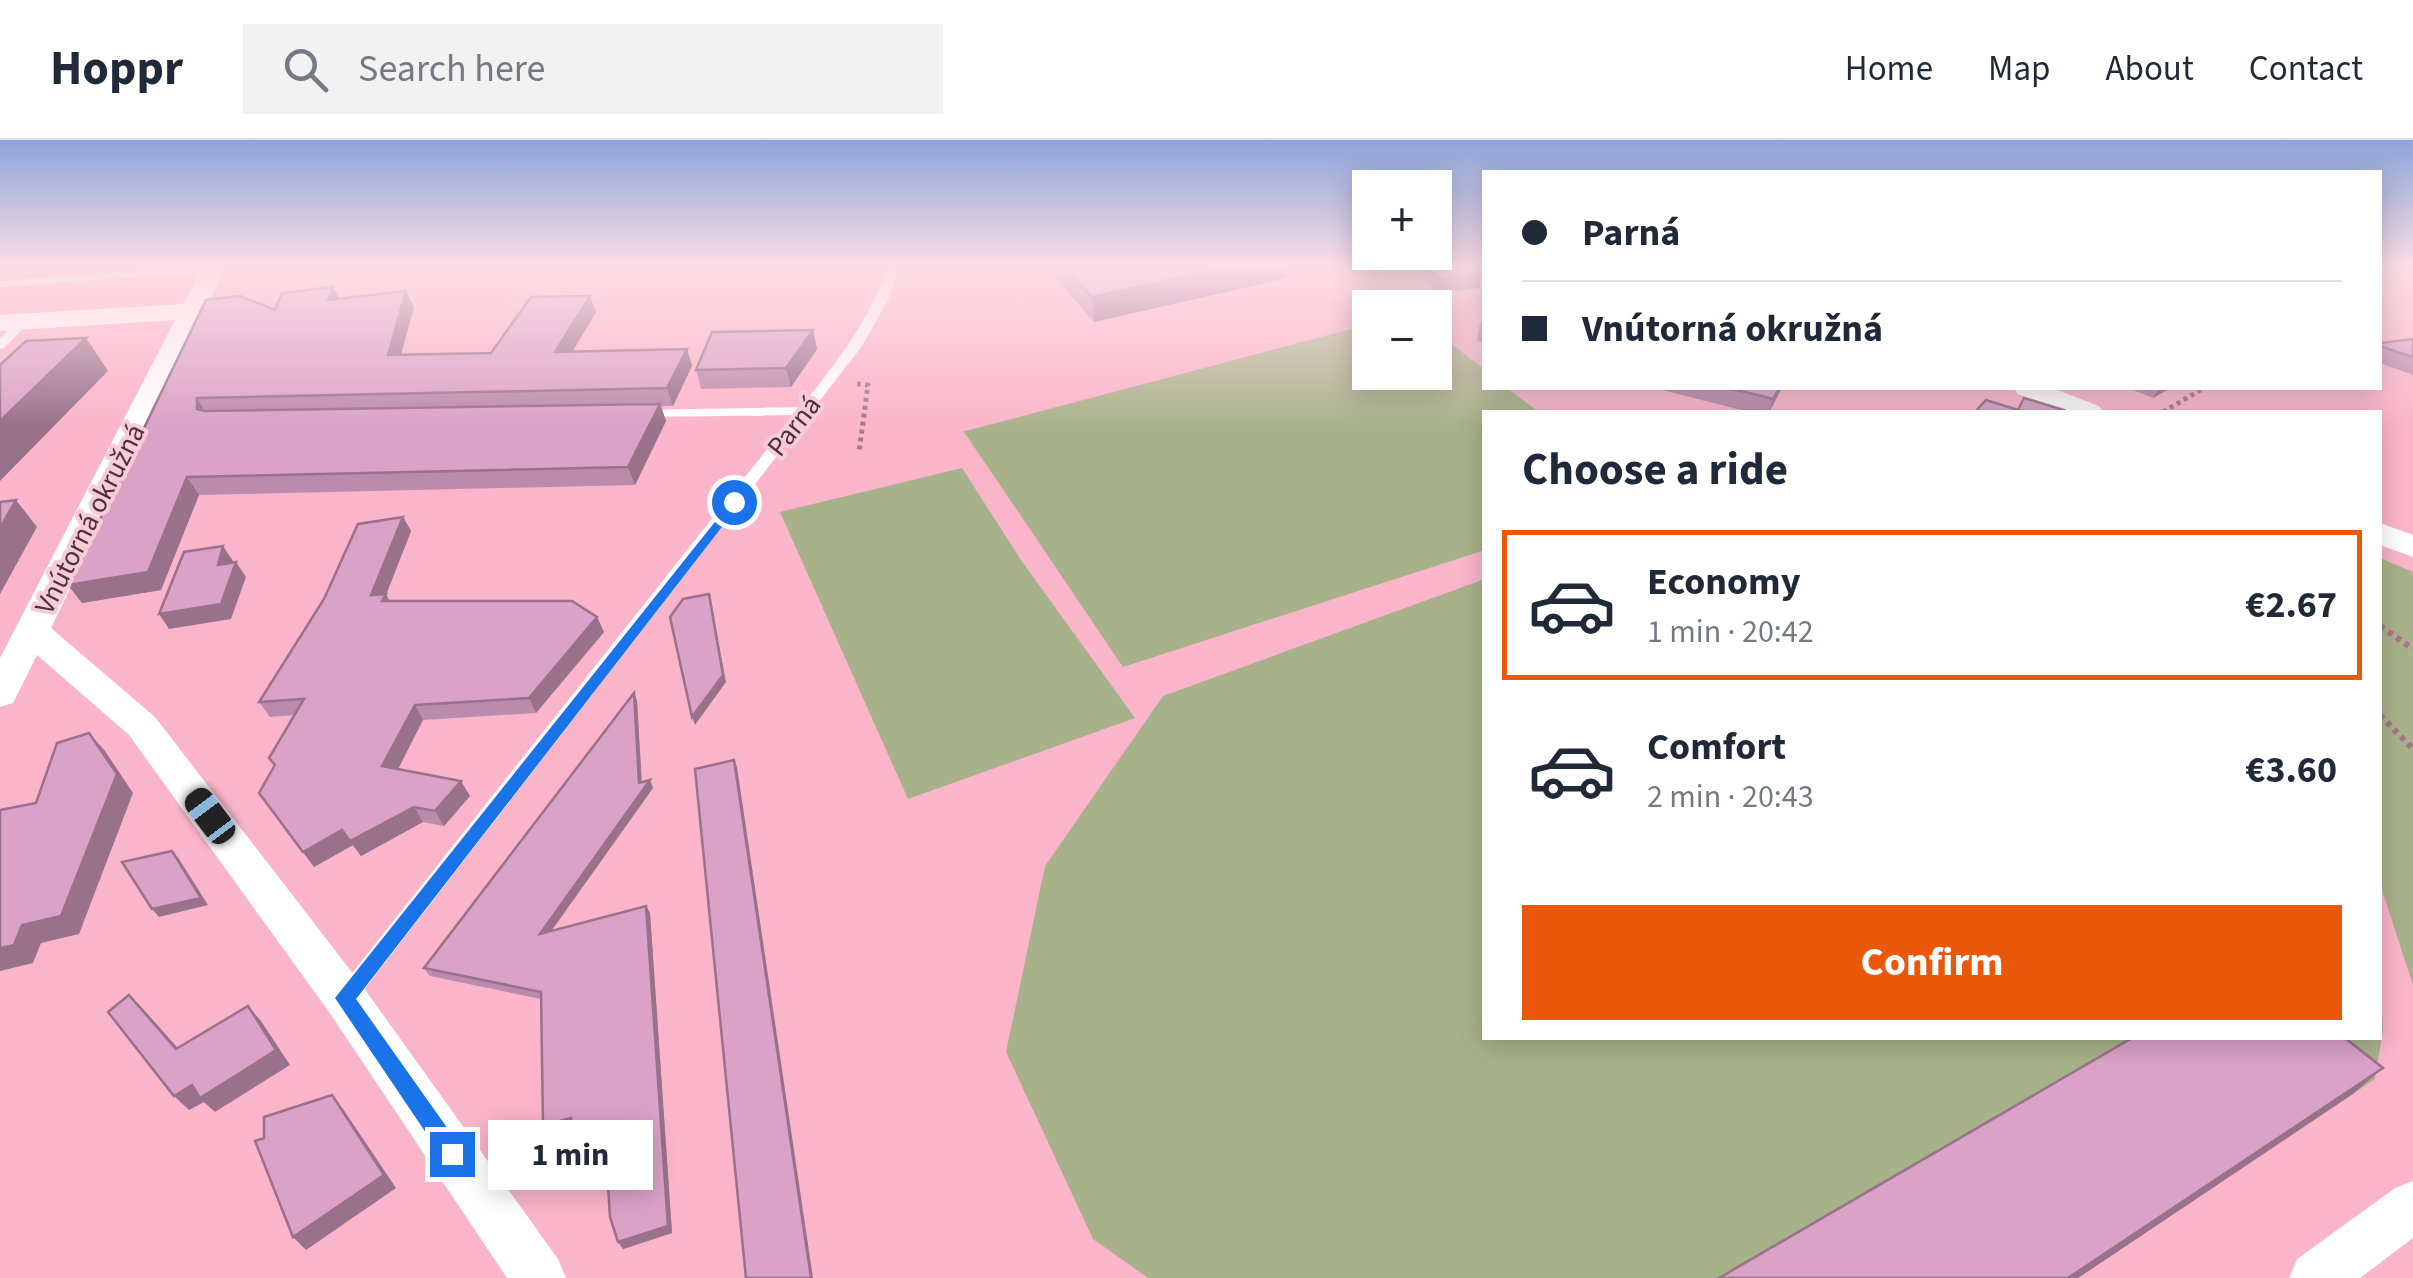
<!DOCTYPE html>
<meta charset="utf-8">
<style>
:root{--surface:#fff;--page:#f2f2f3;--text:#1f2937;--muted:#747a83;--line:#e0e1e3;--accent:#ea580c}
body{margin:0;font-family:"Source Sans 3",sans-serif;background:var(--page);color:var(--text);height:100vh;display:flex;flex-direction:column;font-size:38px;white-space:nowrap}
*{box-sizing:border-box;margin:0}
p{font-size:32px;color:var(--muted)}
.icon{flex:none;width:55px;height:55px;fill:none;stroke:currentColor;stroke-width:2;stroke-linecap:round;stroke-linejoin:round}
.map{position:relative;flex:1;overflow:hidden}
.sheet{position:absolute;left:1482px;top:270px;width:900px;height:630px;display:flex;flex-direction:column;background:var(--surface);border-radius:0px;box-shadow:0 5px 25px #0003}
.sheet>*{flex:none}
.banner{position:absolute;left:1482px;top:30px;width:900px;height:220px;border-radius:0px;box-shadow:0 5px 25px #0003;display:grid;align-content:center;height:220px;padding:0 40px;background:var(--surface)}
.buttons{position:absolute;left:1352px;top:30px;display:grid;gap:20px}
.buttons a{display:grid;place-items:center;width:100px;height:100px;border-radius:0px;background:var(--surface);box-shadow:0 5px 25px #0003;font-size:50px}
.end{position:absolute;width:45px;height:45px;margin:-22px;border:12px solid #1a73e8;background:#fff;box-shadow:0 0 0 5px #fff}
.from{border-radius:50%}
.bubble{position:absolute;height:70px;border-radius:0px;background:var(--surface);box-shadow:0 5px 25px #0003;font-size:32px;font-weight:700;line-height:70px;text-align:center}
.car{position:absolute;width:30px;height:60px;margin:-30px -15px;border-radius:12px;box-shadow:0 0 8px 2px #0007;background:linear-gradient(#222 24%,#8ab4d8 0 40%,#222 0 76%,#8ab4d8 0 86%,#222 0)}
.banner b{display:flex;align-items:center;gap:35px;height:95px;font-size:38px}
.banner b+b{border-top:2px solid var(--line)}
.banner i{width:25px;height:25px;background:var(--text)}
ul{padding:0;list-style:none}
li{display:flex;align-items:center;gap:30px;height:150px;margin:0 20px 15px;padding:0 20px;border:5px solid transparent;border-radius:0px}
li div{flex:1}
li b{display:block;font-size:38px}
li em{font-style:normal;font-weight:700}
li.active{border-color:var(--accent)}
li>.icon{width:90px;height:90px;stroke-width:1.5}
h2{padding:0 40px;font-size:45px;line-height:120px}
.cta{display:flex;gap:20px;margin-top:auto;padding:20px 40px}
.cta a{flex:1;height:115px;border-radius:0px;background:var(--accent);color:#fff;font-size:40px;font-weight:700;line-height:115px;text-align:center}
header{display:flex;align-items:center;gap:60px;box-sizing:border-box;height:140px;padding:0 50px;background:var(--surface);border-bottom:2px solid var(--line)}
header strong{font-size:48px}
nav{display:flex;gap:55px;margin-inline-start:auto;font-size:35px}
.search{width:700px;height:90px;background:var(--page);display:flex;align-items:center;gap:25px;box-sizing:border-box;padding:0 35px;border-radius:0px;color:var(--muted);font-size:38px}
.map>svg:first-child{display:block}
.green{fill:#a8b28a}
.lines{fill:none;stroke-linecap:round;stroke-linejoin:round}
.path-far1{stroke:#a87685;stroke-width:5;stroke-dasharray:4 4;stroke-linecap:butt}
.path{stroke:#a87685;stroke-width:6;stroke-dasharray:5 5;stroke-linecap:butt}
.lane{fill:#fff;fill-rule:evenodd}
.street{fill:#fff;fill-rule:evenodd}
.wall{fill:#bb8bab}
.shaded-wall{fill:#99718b}
.building{fill:#daa2c7;stroke:#99718b;stroke-width:2.5}
.route{fill:#1a73e8}
.labels{text-anchor:middle;dominant-baseline:central;stroke-width:8;stroke-linejoin:round;paint-order:stroke}
.street-label{font-size:28px;fill:#4d3139;stroke:#f7ccd8}
</style>
<header>
<strong>Hoppr</strong>
<div class="search"><svg class="icon" aria-label="search" viewBox="0 0 24 24"><circle cx="10" cy="10" r="6"/><path d="M15 15l6 6"/></svg>Search here</div>
<nav><a>Home</a><a>Map</a><a>About</a><a>Contact</a></nav>
</header>
<div class="map">
<svg width="2413" height="1138" viewBox="0 0 2413 1138">
<rect width="100%" height="100%" fill="#fbb5ca"/>
<g class="green">
<polygon points="1370,184 1370,232 1435,232 1435,191 1485,230 1485,248 1507,248 1539,272 1485,272 1485,410 1123,527 964,292 958,293"/>
<polygon points="962,328 1021,420 1135,578 908,659 780,372"/>
<polygon points="2380,418 2413,432 2413,845 2380,744"/>
<polygon points="1485,439 1485,898 2380,898 2380,829 2383,889 2375,939 2078,1138 1148,1138 1093,1099 1006,912 1045,726 1163,556"/>
</g>
<g class="lines">
<g class="path-far1">
<polyline points="857,244 868,245 859,312"/>
<polyline points="2163,272 2204,248"/>
</g>
<g class="path">
<polyline points="2380,486 2413,509"/>
<polyline points="2380,575 2413,609"/>
</g>
<g class="lane">
<polygon points="174,127 219,128 213,131 0,147 0,141"/>
<path d="M887,127H899L889,158L862,206L353,864L345,867L337,864L334,858L337,852L794,275L641,277L636,276V270L801,267C836,223 869,182 887,127Z"/>
<polygon points="21,177 31,180 4,208 0,209 0,198"/>
</g>
<g class="street">
<polygon points="202,127 226,127 51,488 155,577 361,844 558,1119 566,1138 507,1138 329,872 129,595 37,515 13,563 0,567 0,518 175,180 0,191 0,175 183,164"/>
<polygon points="2014,248 2052,248 2099,266 2103,272 2065,272 2018,254"/>
<polygon points="2380,383 2413,395 2413,417 2380,405"/>
<polygon points="2413,1041 2413,1098 2360,1138 2289,1138 2297,1119 2395,1048"/>
</g>
</g>
<g class="wall">
<polygon points="1052,127 1287,127 1287,138 1094,182 1053,135"/>
<polygon points="1417,127 1474,127 1481,135 1479,148 1436,153"/>
<polygon points="333,147 339,159 414,167 401,215 491,213 596,172 572,212 687,209 692,226 673,266 661,266 666,281 635,345 199,355 161,450 82,463 68,445 206,160 275,170"/>
<polygon points="1485,177 1485,203 1477,201 1480,183"/>
<polygon points="813,190 817,209 791,247 701,249 696,230"/>
<polygon points="2413,199 2413,235 2380,223 2380,203"/>
<polygon points="1654,248 1782,248 1769,272 1749,272"/>
<polygon points="2128,248 2170,248 2153,258"/>
<polygon points="403,377 411,391 386,454 390,461 597,477 604,492 536,573 423,580 398,629 470,656 444,686 423,682 361,716 353,705 314,727 259,653 274,626 269,618 295,575 270,577 259,562"/>
<polygon points="634,553 637,561 642,642 653,648 552,790 650,773 672,1093 623,1109 618,1102 606,1022 574,1030 571,986 548,992 543,985 541,859 430,836 424,828"/>
</g>
<g class="shaded-wall">
<polygon points="1226,127 1287,127 1287,138 1094,182 1092,157"/>
<polygon points="1481,135 1479,148 1436,153 1437,139"/>
<polygon points="333,147 341,163 328,160"/>
<polygon points="406,151 414,167 396,232 388,215"/>
<polygon points="590,156 596,172 562,229 555,212"/>
<polygon points="813,190 817,209 791,247 786,228"/>
<polygon points="86,198 108,231 0,341 0,281"/>
<polygon points="687,209 692,226 673,266 667,248"/>
<polygon points="1779,248 1782,248 1769,272 1773,259"/>
<polygon points="2159,248 2170,248 2153,258"/>
<polygon points="197,258 207,275 197,269"/>
<polygon points="660,264 666,281 635,345 628,327"/>
<polygon points="187,337 199,355 161,450 82,463 68,445"/>
<polygon points="16,360 37,387 0,454 0,388"/>
<polygon points="403,377 411,391 386,455 394,469 371,455"/>
<polygon points="223,406 233,421 228,440 218,425"/>
<polygon points="236,422 246,437 231,479 169,489 159,474"/>
<polygon points="709,454 726,542 695,585 692,577"/>
<polygon points="597,477 604,492 536,573 529,558"/>
<polygon points="634,553 637,561 642,650 650,640 653,648 544,801 540,794 639,643"/>
<polygon points="415,565 423,580 392,641 382,626"/>
<polygon points="89,593 105,611 133,653 79,794 41,803 33,823 0,831 0,808"/>
<polygon points="734,620 737,627 813,1138 811,1138"/>
<polygon points="461,641 470,656 444,686 435,671"/>
<polygon points="414,667 423,682 361,716 350,701"/>
<polygon points="342,690 353,705 314,727 303,712"/>
<polygon points="172,711 179,719 208,765 159,777 152,769"/>
<polygon points="646,766 650,773 672,1093 623,1109 618,1102"/>
<polygon points="129,855 144,870 191,923 176,909"/>
<polygon points="248,866 261,881 290,925 215,972 204,962 189,970 174,956"/>
<polygon points="2383,928 2353,954 2078,1138 2068,1138"/>
<polygon points="332,955 343,969 396,1048 306,1110 293,1097"/>
<polygon points="571,978 576,985 548,992 543,985"/>
<polygon points="606,1014 610,1021 574,1030 570,1023"/>
</g>
<g class="building">
<polygon points="1066,127 1226,127 1092,157"/>
<polygon points="1428,127 1474,127 1481,135 1437,139"/>
<polygon points="333,147 328,160 406,151 388,215 491,213 531,157 590,156 555,212 687,209 667,248 197,258 197,269 205,271 660,264 628,327 187,337 148,432 68,445 206,160 240,156 275,170 282,153"/>
<polygon points="813,190 786,228 696,230 712,192"/>
<polygon points="86,198 0,281 0,225 26,201"/>
<polygon points="2413,199 2413,217 2380,206 2380,203"/>
<polygon points="1729,248 1779,248 1773,259"/>
<polygon points="2024,258 2064,270 2063,272 1975,272 1986,260 2018,270"/>
<polygon points="16,360 0,388 0,362"/>
<polygon points="403,377 371,455 386,454 382,461 572,461 597,477 529,558 415,565 382,626 461,641 435,671 414,667 350,701 342,690 303,712 259,653 275,625 269,618 304,559 259,562 324,459 358,384"/>
<polygon points="223,406 218,425 236,422 221,464 159,474 184,412"/>
<polygon points="709,454 723,535 692,577 670,477 683,459"/>
<polygon points="634,553 639,643 650,640 540,794 646,766 668,1086 618,1102 610,1077 606,1014 570,1023 571,978 543,985 541,852 424,828"/>
<polygon points="89,593 117,634 61,776 22,785 14,805 0,808 0,670 36,663 57,603"/>
<polygon points="734,620 811,1138 746,1138 695,629"/>
<polygon points="172,711 201,758 152,769 122,722"/>
<polygon points="129,855 176,909 248,866 276,910 200,958 192,945 174,956 108,872"/>
<polygon points="2132,898 2345,898 2383,928 2068,1138 1719,1138"/>
<polygon points="332,955 384,1035 293,1097 255,1001 264,998 264,977"/>
</g>
<linearGradient id="sky" x2="0" y2="1"><stop stop-color="#8ba4d9"/><stop offset="0.44" stop-color="#fddee7"/><stop offset="1" stop-color="#fddee7" stop-opacity="0"/></linearGradient>
<rect width="2413" height="287" fill="url(#sky)"/>
<polygon class="route" points="734,358 739,365 356,859 460,1006 460,1021 445,1021 335,858"/>
<g class="labels">
<g class="street-label">
<text transform="translate(794 286) rotate(-52)">Parná</text>
<text transform="translate(90 379) rotate(-63)">Vnútorná okružná</text>
</g>
</g>
</svg>
<div class="buttons">
<a>+</a>
<a>−</a>
</div>
<i class="end from" style="left:734px;top:362px"></i>
<i class="end" style="left:452px;top:1014px"></i>
<div class="bubble" style="left:488px;top:980px;width:165px">1 min</div>
<i class="car" style="left:210px;top:676px;rotate:323deg"></i>
<div class="banner">
<b><i class="from"></i>Parná</b>
<b><i></i>Vnútorná okružná</b>
</div>
<section class="sheet">
<h2>Choose a ride</h2>
<ul>
<li class="active"><svg class="icon" aria-label="car" viewBox="0 0 24 24"><path d="M5 17H2v-5l4-1 3-4h7l3 4 3 1v5h-3M9 17h6M6 11h13"/><circle cx="7" cy="17" r="2"/><circle cx="17" cy="17" r="2"/></svg><div><b>Economy</b><p>1 min · 20:42</p></div><em>€2.67</em></li>
<li><svg class="icon" aria-label="car" viewBox="0 0 24 24"><path d="M5 17H2v-5l4-1 3-4h7l3 4 3 1v5h-3M9 17h6M6 11h13"/><circle cx="7" cy="17" r="2"/><circle cx="17" cy="17" r="2"/></svg><div><b>Comfort</b><p>2 min · 20:43</p></div><em>€3.60</em></li>
</ul>
<div class="cta"><a>Confirm</a></div>
</section>
</div>
